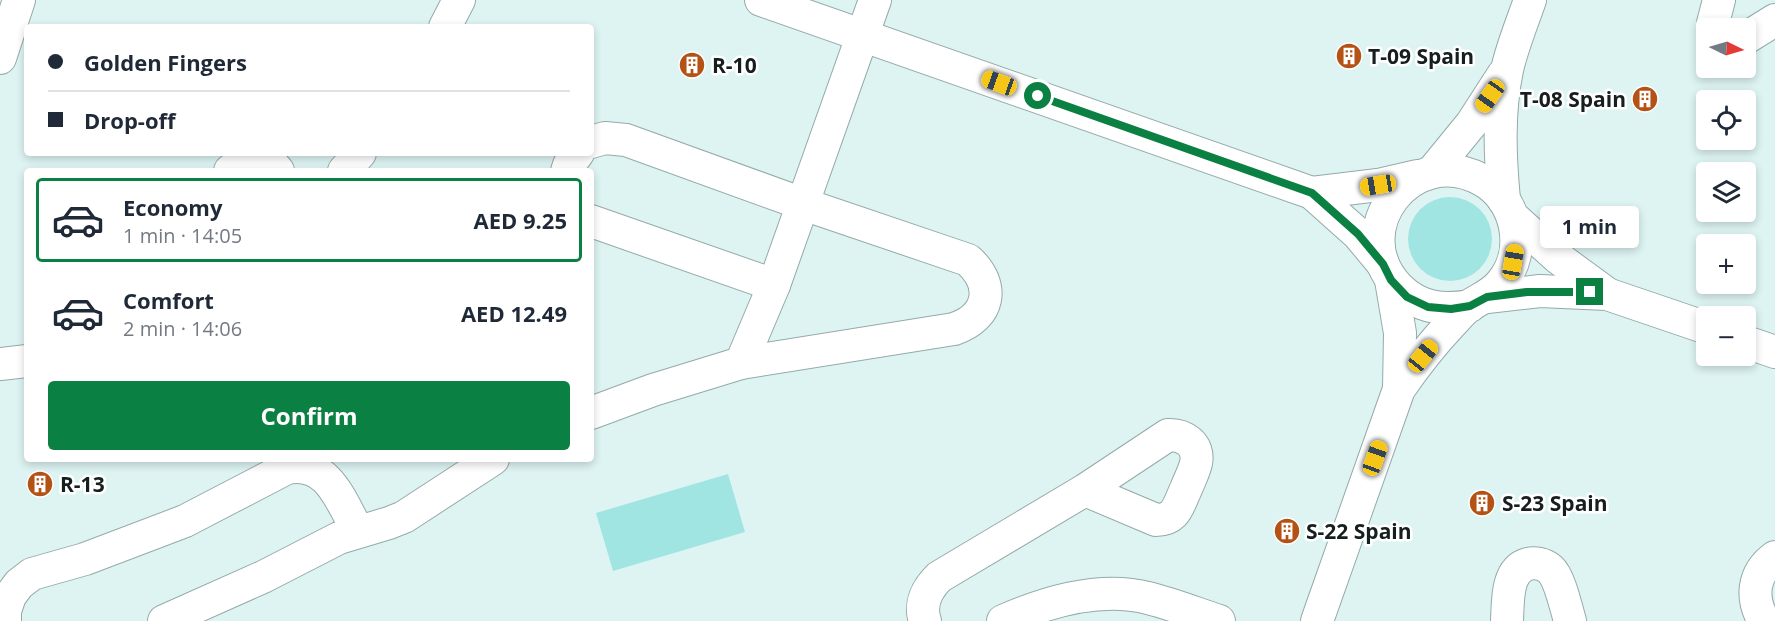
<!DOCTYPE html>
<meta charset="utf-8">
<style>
:root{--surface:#fff;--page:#f6f6f7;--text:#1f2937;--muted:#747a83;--line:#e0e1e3;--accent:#0b8043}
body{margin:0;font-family:"Open Sans",sans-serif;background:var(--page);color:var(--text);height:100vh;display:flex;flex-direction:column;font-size:22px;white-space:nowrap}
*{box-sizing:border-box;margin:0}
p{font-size:20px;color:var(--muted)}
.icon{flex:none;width:33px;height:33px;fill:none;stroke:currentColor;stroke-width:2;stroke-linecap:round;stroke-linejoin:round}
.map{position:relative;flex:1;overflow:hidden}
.sheet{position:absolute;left:24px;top:168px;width:570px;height:294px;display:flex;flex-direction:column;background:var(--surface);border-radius:6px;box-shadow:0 3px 9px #0003}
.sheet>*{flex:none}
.guide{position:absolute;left:24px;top:24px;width:570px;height:132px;border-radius:6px;box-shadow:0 3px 9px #0003;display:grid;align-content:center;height:132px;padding:0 24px;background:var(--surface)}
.needle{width:39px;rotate:95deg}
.buttons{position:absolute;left:1696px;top:18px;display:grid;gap:12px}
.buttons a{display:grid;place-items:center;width:60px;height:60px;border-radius:6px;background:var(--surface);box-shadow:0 3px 9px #0003;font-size:30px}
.end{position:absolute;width:27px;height:27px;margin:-14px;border:8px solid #0b8043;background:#fff;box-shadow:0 0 0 3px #fff}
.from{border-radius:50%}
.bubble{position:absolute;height:42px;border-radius:6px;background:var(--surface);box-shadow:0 3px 9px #0003;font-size:20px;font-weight:700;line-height:42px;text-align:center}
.car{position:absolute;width:18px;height:36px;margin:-18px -9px;border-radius:8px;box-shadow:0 0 4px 2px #0007;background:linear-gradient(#f5c518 24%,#345 0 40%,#f5c518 0 76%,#345 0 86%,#f5c518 0)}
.guide b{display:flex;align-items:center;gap:21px;height:57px;font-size:22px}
.guide b+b{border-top:2px solid var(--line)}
.guide i{width:15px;height:15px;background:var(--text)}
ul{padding:10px 0 0;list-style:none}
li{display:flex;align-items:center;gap:18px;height:84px;margin:0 12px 9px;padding:0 12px;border:3px solid transparent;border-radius:6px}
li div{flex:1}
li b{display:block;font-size:22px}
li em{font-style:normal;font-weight:700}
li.active{border-color:var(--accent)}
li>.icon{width:54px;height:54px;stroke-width:1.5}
.action{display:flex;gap:12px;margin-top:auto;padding:12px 24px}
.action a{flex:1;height:69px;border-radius:6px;background:var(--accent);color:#fff;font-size:24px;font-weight:700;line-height:69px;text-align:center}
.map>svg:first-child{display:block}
.green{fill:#a1e5e2}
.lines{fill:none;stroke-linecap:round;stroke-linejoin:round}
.minor-casing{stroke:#94aaa9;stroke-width:34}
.minor{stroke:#fff;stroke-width:32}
.route{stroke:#0b8043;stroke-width:8}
.labels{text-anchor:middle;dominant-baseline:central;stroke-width:5;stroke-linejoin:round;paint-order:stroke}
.poi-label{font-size:21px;font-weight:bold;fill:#161e1e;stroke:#fff;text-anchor:start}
</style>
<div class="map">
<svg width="1775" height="621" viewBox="0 0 1775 621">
<rect width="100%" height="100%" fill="#ddf4f3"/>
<g class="green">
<circle cx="1450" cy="239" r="42"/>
<polygon points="728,474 745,532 613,571 596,513"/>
</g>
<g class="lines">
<defs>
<g id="minor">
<polyline points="761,0 1312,193 1358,234 1383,264"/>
<polyline points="445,27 459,0"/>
<polyline points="1714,28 1713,23 1719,0"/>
<polyline points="1746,38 1775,20"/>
<polyline points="0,58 19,0"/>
<path d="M591,142L605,138L626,140L803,204L968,260C996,285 990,317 954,329L741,363L653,390L591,413"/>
<polyline points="263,153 278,171"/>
<polyline points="230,171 252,153"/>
<polyline points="344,171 360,153"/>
<polyline points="567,171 569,165 578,153"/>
<polyline points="1432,172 1472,123 1503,75"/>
<polyline points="1312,193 1378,185 1417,176"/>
<path d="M1504,200C1500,157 1498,113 1507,70C1512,47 1522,23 1530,0"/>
<polyline points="1513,217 1557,257 1606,293"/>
<polyline points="591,221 774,285"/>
<polyline points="1391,280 1400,333 1399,389"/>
<polyline points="1487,297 1540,291 1607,294 1707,328"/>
<polyline points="1746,342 1775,352"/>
<polyline points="741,363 774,285 875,0"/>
<polyline points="0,364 27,361"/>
<path d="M5,621V611L10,596L19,584L32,574L85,559L185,521L287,468C328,459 341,502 358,531"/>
<polyline points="164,621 263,577 339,538 389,523 404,517 493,459"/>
<path d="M925,621C919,604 927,589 939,577L1085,490L1168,435C1183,434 1200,444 1196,463C1194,472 1189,481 1186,489C1182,497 1179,508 1173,514C1168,519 1162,520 1156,520L1085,490"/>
<path d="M1003,621C1046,602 1101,586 1148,598C1172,604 1195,613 1219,621"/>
<path d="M1317,621L1399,389C1415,366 1431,345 1450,325C1456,319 1462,311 1469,306C1481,298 1493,294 1502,282C1528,250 1517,199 1482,180C1412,141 1343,231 1399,288C1419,308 1443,311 1470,306"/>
<path d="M1507,621C1508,602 1506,570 1528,564C1535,562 1544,564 1550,569C1560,578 1566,608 1570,621"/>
<path d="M1764,621C1750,598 1753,573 1775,557"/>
</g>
</defs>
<use href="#minor" class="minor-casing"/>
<use href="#minor" class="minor"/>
</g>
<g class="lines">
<polyline class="route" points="1038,96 1312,193 1358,234 1383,264 1391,280 1407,297 1428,307 1451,309 1470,306 1487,297 1527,292 1590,292"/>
</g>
<defs>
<symbol id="building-disc" viewBox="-11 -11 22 22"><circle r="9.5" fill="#b45215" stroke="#fff"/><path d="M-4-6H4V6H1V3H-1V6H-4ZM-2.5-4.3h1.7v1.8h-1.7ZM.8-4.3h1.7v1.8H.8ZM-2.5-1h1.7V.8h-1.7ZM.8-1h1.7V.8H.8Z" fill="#fff"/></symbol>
</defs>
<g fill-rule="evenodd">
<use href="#building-disc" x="1334" y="41" width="30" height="30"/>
<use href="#building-disc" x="677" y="50" width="30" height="30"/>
<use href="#building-disc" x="1630" y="84" width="30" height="30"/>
<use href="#building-disc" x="25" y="469" width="30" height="30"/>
<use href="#building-disc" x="1467" y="488" width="30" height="30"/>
<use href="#building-disc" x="1272" y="516" width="30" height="30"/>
</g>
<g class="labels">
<g class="poi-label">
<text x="1368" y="56">T-09 Spain</text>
<text x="712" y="65">R-10</text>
<text x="1626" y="99" text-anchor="end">T-08 Spain</text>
<text x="60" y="484">R-13</text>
<text x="1502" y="503">S-23 Spain</text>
<text x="1306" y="531">S-22 Spain</text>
</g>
</g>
</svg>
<div class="buttons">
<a><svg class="needle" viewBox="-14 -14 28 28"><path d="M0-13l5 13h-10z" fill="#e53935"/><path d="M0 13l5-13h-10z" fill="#747a83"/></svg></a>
<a><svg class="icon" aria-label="locate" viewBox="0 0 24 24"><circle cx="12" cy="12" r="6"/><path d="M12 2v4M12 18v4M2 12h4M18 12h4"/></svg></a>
<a><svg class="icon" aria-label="layers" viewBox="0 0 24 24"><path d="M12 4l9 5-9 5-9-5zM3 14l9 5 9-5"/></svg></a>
<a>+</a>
<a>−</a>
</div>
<i class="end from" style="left:1038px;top:96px"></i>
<i class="end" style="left:1590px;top:292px"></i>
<div class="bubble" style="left:1540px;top:206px;width:99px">1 min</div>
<i class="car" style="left:999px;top:83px;rotate:290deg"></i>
<i class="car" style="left:1490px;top:96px;rotate:215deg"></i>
<i class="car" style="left:1378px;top:185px;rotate:261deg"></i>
<i class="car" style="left:1513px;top:262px;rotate:10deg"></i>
<i class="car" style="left:1423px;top:356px;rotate:39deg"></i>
<i class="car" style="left:1375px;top:458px;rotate:20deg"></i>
<div class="guide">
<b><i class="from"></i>Golden Fingers</b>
<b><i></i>Drop-off</b>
</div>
<section class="sheet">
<ul>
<li class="active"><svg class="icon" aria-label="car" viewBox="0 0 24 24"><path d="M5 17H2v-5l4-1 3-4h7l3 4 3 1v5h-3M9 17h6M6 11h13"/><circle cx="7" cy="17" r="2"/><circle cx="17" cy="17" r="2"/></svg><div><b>Economy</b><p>1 min · 14:05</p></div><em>AED 9.25</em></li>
<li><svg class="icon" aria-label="car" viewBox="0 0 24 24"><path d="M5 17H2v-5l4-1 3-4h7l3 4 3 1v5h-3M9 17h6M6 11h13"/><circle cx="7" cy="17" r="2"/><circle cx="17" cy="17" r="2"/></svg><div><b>Comfort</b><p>2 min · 14:06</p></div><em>AED 12.49</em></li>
</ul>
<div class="action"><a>Confirm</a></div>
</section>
</div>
